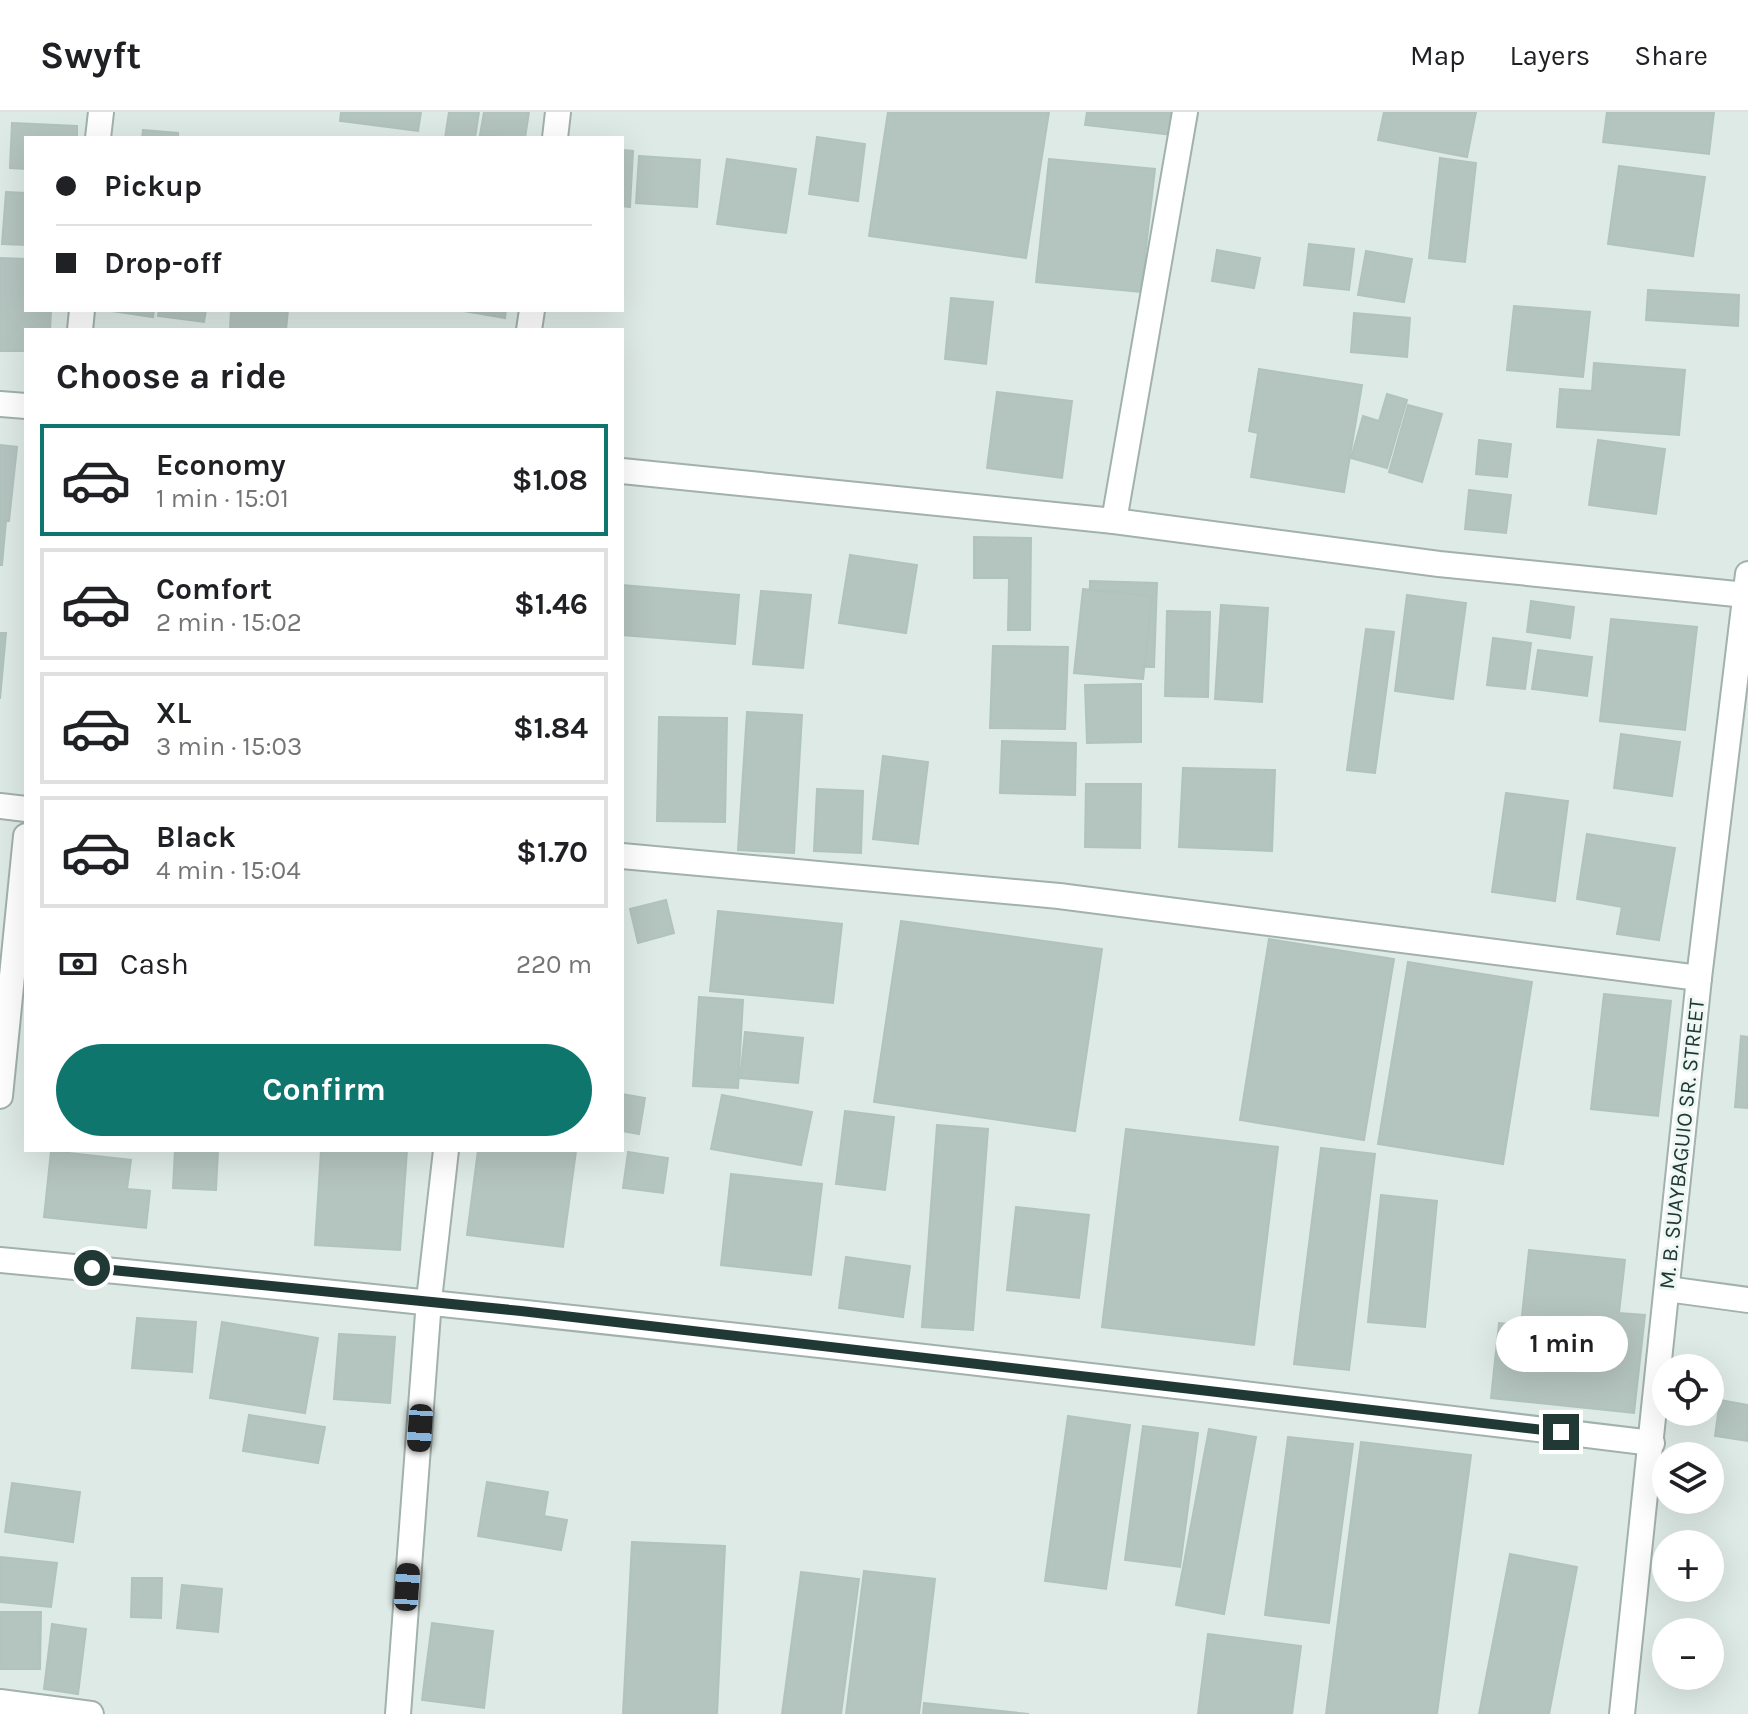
<!DOCTYPE html>
<meta charset="utf-8">
<style>
:root{--surface:#fff;--page:#f6f6f6;--text:#202124;--muted:#757577;--line:#e0e0e0;--accent:#0f766e}
body{margin:0;font-family:Karla,sans-serif;background:var(--page);color:var(--text);height:100vh;display:flex;flex-direction:column;font-size:30px;white-space:nowrap}
*{box-sizing:border-box;margin:0}
p{font-size:26px;color:var(--muted)}
.icon{flex:none;width:44px;height:44px;fill:none;stroke:currentColor;stroke-width:2;stroke-linecap:round;stroke-linejoin:round}
.map{position:relative;flex:1;overflow:hidden}
.side{position:absolute;left:24px;top:216px;width:600px;height:824px;display:flex;flex-direction:column;background:var(--surface);border-radius:0px;box-shadow:0 8px 32px #0002}
.side>*{flex:none}
.top-card{position:absolute;left:24px;top:24px;width:600px;height:176px;border-radius:0px;box-shadow:0 8px 32px #0002;display:grid;align-content:center;height:176px;padding:0 32px;background:var(--surface)}
.buttons{position:absolute;left:1652px;top:1242px;display:grid;gap:16px}
.buttons a{display:grid;place-items:center;width:72px;height:72px;border-radius:50%;background:var(--surface);box-shadow:0 8px 32px #0002;font-size:40px}
.end{position:absolute;width:36px;height:36px;margin:-18px;border:10px solid #203935;background:#fff;box-shadow:0 0 0 4px #fff}
.from{border-radius:50%}
.bubble{position:absolute;height:56px;border-radius:28px;background:var(--surface);box-shadow:0 8px 32px #0002;font-size:26px;font-weight:700;line-height:56px;text-align:center}
.car{position:absolute;width:24px;height:48px;margin:-24px -12px;border-radius:10px;box-shadow:0 0 6px 2px #0007;background:linear-gradient(#222 24%,#8ab4d8 0 40%,#222 0 76%,#8ab4d8 0 86%,#222 0)}
.top-card b{display:flex;align-items:center;gap:28px;height:76px;font-size:30px}
.top-card b+b{border-top:2px solid var(--line)}
.top-card i{width:20px;height:20px;background:var(--text)}
ul{padding:0;list-style:none}
li{display:flex;align-items:center;gap:24px;height:112px;margin:0 16px 12px;padding:0 16px;border:4px solid var(--line);border-radius:0px}
li div{flex:1}
li b{display:block;font-size:30px}
li em{font-style:normal;font-weight:700}
li.current{border-color:var(--accent)}
li>.icon{width:72px;height:72px;stroke-width:1.5}
h2{padding:0 32px;font-size:36px;line-height:96px}
.pay{display:flex;align-items:center;gap:20px;height:88px;padding:0 32px;font-size:30px}
.pay p{margin-inline-start:auto}
.button{display:flex;gap:16px;margin-top:auto;padding:16px 32px}
.button a{flex:1;height:92px;border-radius:48px;background:var(--accent);color:#fff;font-size:32px;font-weight:700;line-height:92px;text-align:center}
header{display:flex;align-items:center;gap:48px;box-sizing:border-box;height:112px;padding:0 40px;background:var(--surface);border-bottom:2px solid var(--line)}
header strong{font-size:38px}
nav{display:flex;gap:44px;margin-inline-start:auto;font-size:28px}
.map>svg:first-child{display:block}
.building{fill:#b4c4bf;stroke:#b1c3be;stroke-width:2}
.lines{fill:none;stroke-linecap:round;stroke-linejoin:round}
.minor-casing{stroke:#a1b1ad;stroke-width:28}
.tertiary-casing{stroke:#a1b1ad;stroke-width:28}
.minor{stroke:#fff;stroke-width:24}
.tertiary{stroke:#fff;stroke-width:24}
.route{stroke:#203935;stroke-width:10}
.labels{text-anchor:middle;dominant-baseline:central;stroke-width:6;stroke-linejoin:round;paint-order:stroke}
.street-label{font-size:22px;fill:#203935;stroke:#eef7f3}
</style>
<header>
<strong>Swyft</strong>
<nav><a>Map</a><a>Layers</a><a>Share</a></nav>
</header>
<div class="map">
<svg width="1748" height="1602" viewBox="0 0 1748 1602">
<rect width="100%" height="100%" fill="#deeae6"/>
<g class="building">
<polygon points="341,0 421,0 418,19 340,9"/>
<polygon points="449,0 479,0 475,26 445,26"/>
<polygon points="484,0 529,0 525,26 480,23"/>
<polygon points="888,0 1049,0 1026,146 869,124"/>
<polygon points="1087,0 1174,0 1172,23 1085,13"/>
<polygon points="1384,0 1476,0 1467,45 1378,28"/>
<polygon points="1607,0 1714,0 1709,42 1603,30"/>
<polygon points="12,11 77,14 77,26 26,26 26,57 10,56"/>
<polygon points="143,18 178,21 178,26 142,26"/>
<polygon points="817,25 865,32 858,89 809,82"/>
<polygon points="622,38 633,39 630,95 622,94"/>
<polygon points="639,44 700,48 697,95 636,91"/>
<polygon points="1440,46 1476,51 1465,150 1429,146"/>
<polygon points="727,47 796,57 786,121 717,112"/>
<polygon points="1049,47 1155,57 1141,180 1036,170"/>
<polygon points="1619,54 1705,65 1693,144 1608,132"/>
<polygon points="6,80 26,81 26,133 2,132"/>
<polygon points="1309,132 1354,137 1349,178 1304,173"/>
<polygon points="1217,138 1260,146 1254,176 1212,169"/>
<polygon points="1366,139 1412,147 1404,190 1358,183"/>
<polygon points="0,146 26,147 26,198 51,198 50,218 26,218 26,239 0,239"/>
<polygon points="1648,178 1739,183 1738,214 1646,208"/>
<polygon points="951,186 993,190 986,252 945,247"/>
<polygon points="1514,194 1590,200 1583,265 1507,258"/>
<polygon points="105,198 154,198 153,205"/>
<polygon points="159,198 206,198 204,210 158,204"/>
<polygon points="231,198 288,198 286,218 230,218"/>
<polygon points="458,198 506,198 505,206"/>
<polygon points="1354,201 1410,206 1407,245 1351,240"/>
<polygon points="1594,251 1685,258 1679,323 1557,315 1560,277 1592,279"/>
<polygon points="1259,257 1362,273 1344,380 1251,365 1258,321 1249,319"/>
<polygon points="997,280 1072,289 1062,366 987,356"/>
<polygon points="1387,282 1407,288 1387,356 1351,346 1363,304 1379,309"/>
<polygon points="1408,293 1442,302 1422,370 1389,360"/>
<polygon points="1479,328 1511,332 1507,365 1476,362"/>
<polygon points="1598,328 1665,337 1656,402 1589,393"/>
<polygon points="0,333 17,335 9,409 0,409"/>
<polygon points="1469,378 1511,383 1506,421 1465,417"/>
<polygon points="0,409 6,409 2,453 0,453"/>
<polygon points="974,425 1031,426 1030,518 1008,518 1009,466 974,466"/>
<polygon points="850,443 917,453 906,521 839,511"/>
<polygon points="1090,469 1157,471 1154,555 1088,554"/>
<polygon points="622,473 739,483 735,532 622,523"/>
<polygon points="1083,477 1152,484 1143,567 1074,561"/>
<polygon points="761,479 811,483 803,556 753,552"/>
<polygon points="1407,483 1466,491 1453,587 1395,579"/>
<polygon points="1531,489 1574,495 1570,526 1527,520"/>
<polygon points="1221,493 1268,496 1262,590 1215,587"/>
<polygon points="1167,499 1210,500 1208,585 1165,584"/>
<polygon points="1611,507 1697,515 1685,618 1600,609"/>
<polygon points="1366,517 1394,520 1375,661 1347,658"/>
<polygon points="0,521 6,521 0,587"/>
<polygon points="1493,526 1531,531 1525,577 1487,573"/>
<polygon points="993,534 1068,535 1065,617 990,616"/>
<polygon points="1538,538 1592,545 1587,584 1532,577"/>
<polygon points="1141,572 1141,630 1087,631 1085,573"/>
<polygon points="747,600 802,603 794,741 738,738"/>
<polygon points="659,605 727,606 725,710 657,709"/>
<polygon points="1621,622 1680,630 1672,684 1614,676"/>
<polygon points="1002,629 1076,631 1075,683 1000,681"/>
<polygon points="883,644 928,650 918,732 873,727"/>
<polygon points="1183,656 1275,658 1272,739 1179,735"/>
<polygon points="1086,672 1141,672 1140,736 1085,735"/>
<polygon points="817,677 863,679 861,741 814,739"/>
<polygon points="1506,681 1568,689 1555,789 1492,780"/>
<polygon points="1587,722 1675,736 1659,828 1617,822 1622,795 1577,787"/>
<polygon points="666,788 674,821 638,831 630,797"/>
<polygon points="718,799 842,812 833,891 710,879"/>
<polygon points="901,809 1102,837 1075,1019 874,990"/>
<polygon points="1269,827 1394,847 1364,1028 1240,1008"/>
<polygon points="1408,850 1532,870 1503,1052 1378,1032"/>
<polygon points="1604,882 1671,889 1658,1004 1591,997"/>
<polygon points="699,885 743,888 738,976 693,974"/>
<polygon points="745,920 803,926 798,971 740,966"/>
<polygon points="1741,924 1748,925 1748,996 1735,995"/>
<polygon points="622,982 645,986 639,1022 622,1019"/>
<polygon points="722,983 812,1000 801,1053 711,1037"/>
<polygon points="845,999 894,1005 885,1078 836,1072"/>
<polygon points="937,1013 988,1017 973,1218 922,1215"/>
<polygon points="1126,1017 1278,1035 1254,1233 1102,1215"/>
<polygon points="1321,1036 1375,1042 1349,1258 1294,1252"/>
<polygon points="175,1038 218,1038 216,1078 173,1076"/>
<polygon points="321,1038 407,1038 400,1138 315,1133"/>
<polygon points="478,1038 576,1039 563,1135 467,1123"/>
<polygon points="51,1039 131,1048 127,1077 150,1079 146,1116 44,1105"/>
<polygon points="628,1040 668,1046 663,1081 623,1076"/>
<polygon points="731,1062 822,1072 811,1163 721,1153"/>
<polygon points="1381,1083 1437,1089 1425,1215 1368,1210"/>
<polygon points="1016,1095 1089,1103 1079,1186 1007,1178"/>
<polygon points="1529,1138 1625,1148 1619,1201 1645,1203 1634,1301 1491,1286 1499,1211 1521,1213"/>
<polygon points="846,1145 910,1154 903,1205 839,1196"/>
<polygon points="137,1206 196,1210 192,1260 132,1256"/>
<polygon points="222,1210 318,1226 305,1301 210,1286"/>
<polygon points="339,1222 395,1225 390,1291 334,1287"/>
<polygon points="1720,1288 1748,1293 1748,1329 1715,1324"/>
<polygon points="249,1303 325,1315 318,1351 243,1339"/>
<polygon points="1068,1304 1130,1313 1106,1477 1045,1469"/>
<polygon points="1143,1314 1198,1321 1180,1455 1125,1448"/>
<polygon points="1209,1317 1256,1325 1224,1502 1176,1493"/>
<polygon points="1288,1325 1353,1332 1329,1511 1265,1503"/>
<polygon points="1361,1330 1471,1343 1437,1602 1326,1602"/>
<polygon points="487,1370 548,1380 544,1404 567,1408 561,1438 478,1424"/>
<polygon points="12,1371 80,1380 73,1430 5,1420"/>
<polygon points="632,1430 725,1434 717,1602 623,1602"/>
<polygon points="1510,1442 1577,1455 1549,1602 1479,1602"/>
<polygon points="0,1445 57,1451 51,1495 0,1490"/>
<polygon points="864,1459 935,1467 919,1602 846,1602"/>
<polygon points="801,1460 859,1467 841,1602 782,1602"/>
<polygon points="132,1466 162,1466 161,1506 131,1505"/>
<polygon points="182,1473 222,1477 218,1520 177,1516"/>
<polygon points="0,1500 41,1500 40,1557 0,1557"/>
<polygon points="432,1511 493,1519 484,1596 422,1588"/>
<polygon points="52,1512 86,1517 78,1582 44,1577"/>
<polygon points="1208,1522 1301,1534 1292,1602 1198,1602"/>
<polygon points="924,1591 1029,1602 923,1602"/>
</g>
<g class="lines">
<defs>
<g id="minor">
<polyline points="98,26 101,0"/>
<polyline points="555,26 558,0"/>
<polyline points="80,218 82,198"/>
<polyline points="529,218 532,198"/>
<polyline points="0,292 26,294"/>
<polyline points="622,359 1114,409 1439,452 1746,483"/>
<polyline points="1114,409 1185,0"/>
<polyline points="0,694 26,697"/>
<polyline points="622,744 1059,784 1699,866"/>
<polyline points="0,984 26,724"/>
<path d="M0,1148C552,1200 1102,1264 1652,1331"/>
<polyline points="1667,1177 1748,1188"/>
<polyline points="0,1590 91,1602"/>
<polyline points="398,1602 429,1188 446,1038"/>
</g>
<polyline id="tertiary" points="1622,1602 1699,866 1748,462"/>
</defs>
<use href="#minor" class="minor-casing"/>
<use href="#tertiary" class="tertiary-casing"/>
<use href="#minor" class="minor"/>
<use href="#tertiary" class="tertiary"/>
</g>
<g class="lines">
<polyline class="route" points="92,1156 521,1199 1561,1320"/>
</g>
<g class="labels">
<g class="street-label">
<text transform="translate(1682 1032) rotate(-84)">M. B. SUAYBAGUIO SR. STREET</text>
</g>
</g>
</svg>
<div class="buttons">
<a><svg class="icon" aria-label="locate" viewBox="0 0 24 24"><circle cx="12" cy="12" r="6"/><path d="M12 2v4M12 18v4M2 12h4M18 12h4"/></svg></a>
<a><svg class="icon" aria-label="layers" viewBox="0 0 24 24"><path d="M12 4l9 5-9 5-9-5zM3 14l9 5 9-5"/></svg></a>
<a>+</a>
<a>−</a>
</div>
<i class="end from" style="left:92px;top:1156px"></i>
<i class="end" style="left:1561px;top:1320px"></i>
<div class="bubble" style="left:1496px;top:1204px;width:132px">1 min</div>
<i class="car" style="left:420px;top:1316px;rotate:184deg"></i>
<i class="car" style="left:407px;top:1475px;rotate:4deg"></i>
<div class="top-card">
<b><i class="from"></i>Pickup</b>
<b><i></i>Drop-off</b>
</div>
<section class="side">
<h2>Choose a ride</h2>
<ul>
<li class="current"><svg class="icon" aria-label="car" viewBox="0 0 24 24"><path d="M5 17H2v-5l4-1 3-4h7l3 4 3 1v5h-3M9 17h6M6 11h13"/><circle cx="7" cy="17" r="2"/><circle cx="17" cy="17" r="2"/></svg><div><b>Economy</b><p>1 min · 15:01</p></div><em>$1.08</em></li>
<li><svg class="icon" aria-label="car" viewBox="0 0 24 24"><path d="M5 17H2v-5l4-1 3-4h7l3 4 3 1v5h-3M9 17h6M6 11h13"/><circle cx="7" cy="17" r="2"/><circle cx="17" cy="17" r="2"/></svg><div><b>Comfort</b><p>2 min · 15:02</p></div><em>$1.46</em></li>
<li><svg class="icon" aria-label="car" viewBox="0 0 24 24"><path d="M5 17H2v-5l4-1 3-4h7l3 4 3 1v5h-3M9 17h6M6 11h13"/><circle cx="7" cy="17" r="2"/><circle cx="17" cy="17" r="2"/></svg><div><b>XL</b><p>3 min · 15:03</p></div><em>$1.84</em></li>
<li><svg class="icon" aria-label="car" viewBox="0 0 24 24"><path d="M5 17H2v-5l4-1 3-4h7l3 4 3 1v5h-3M9 17h6M6 11h13"/><circle cx="7" cy="17" r="2"/><circle cx="17" cy="17" r="2"/></svg><div><b>Black</b><p>4 min · 15:04</p></div><em>$1.70</em></li>
</ul>
<div class="pay"><svg class="icon" aria-label="cash" viewBox="0 0 24 24"><path d="M3 7h18v10H3z"/><circle cx="12" cy="12" r="2"/></svg>Cash<p>220 m</p></div>
<div class="button"><a>Confirm</a></div>
</section>
</div>
